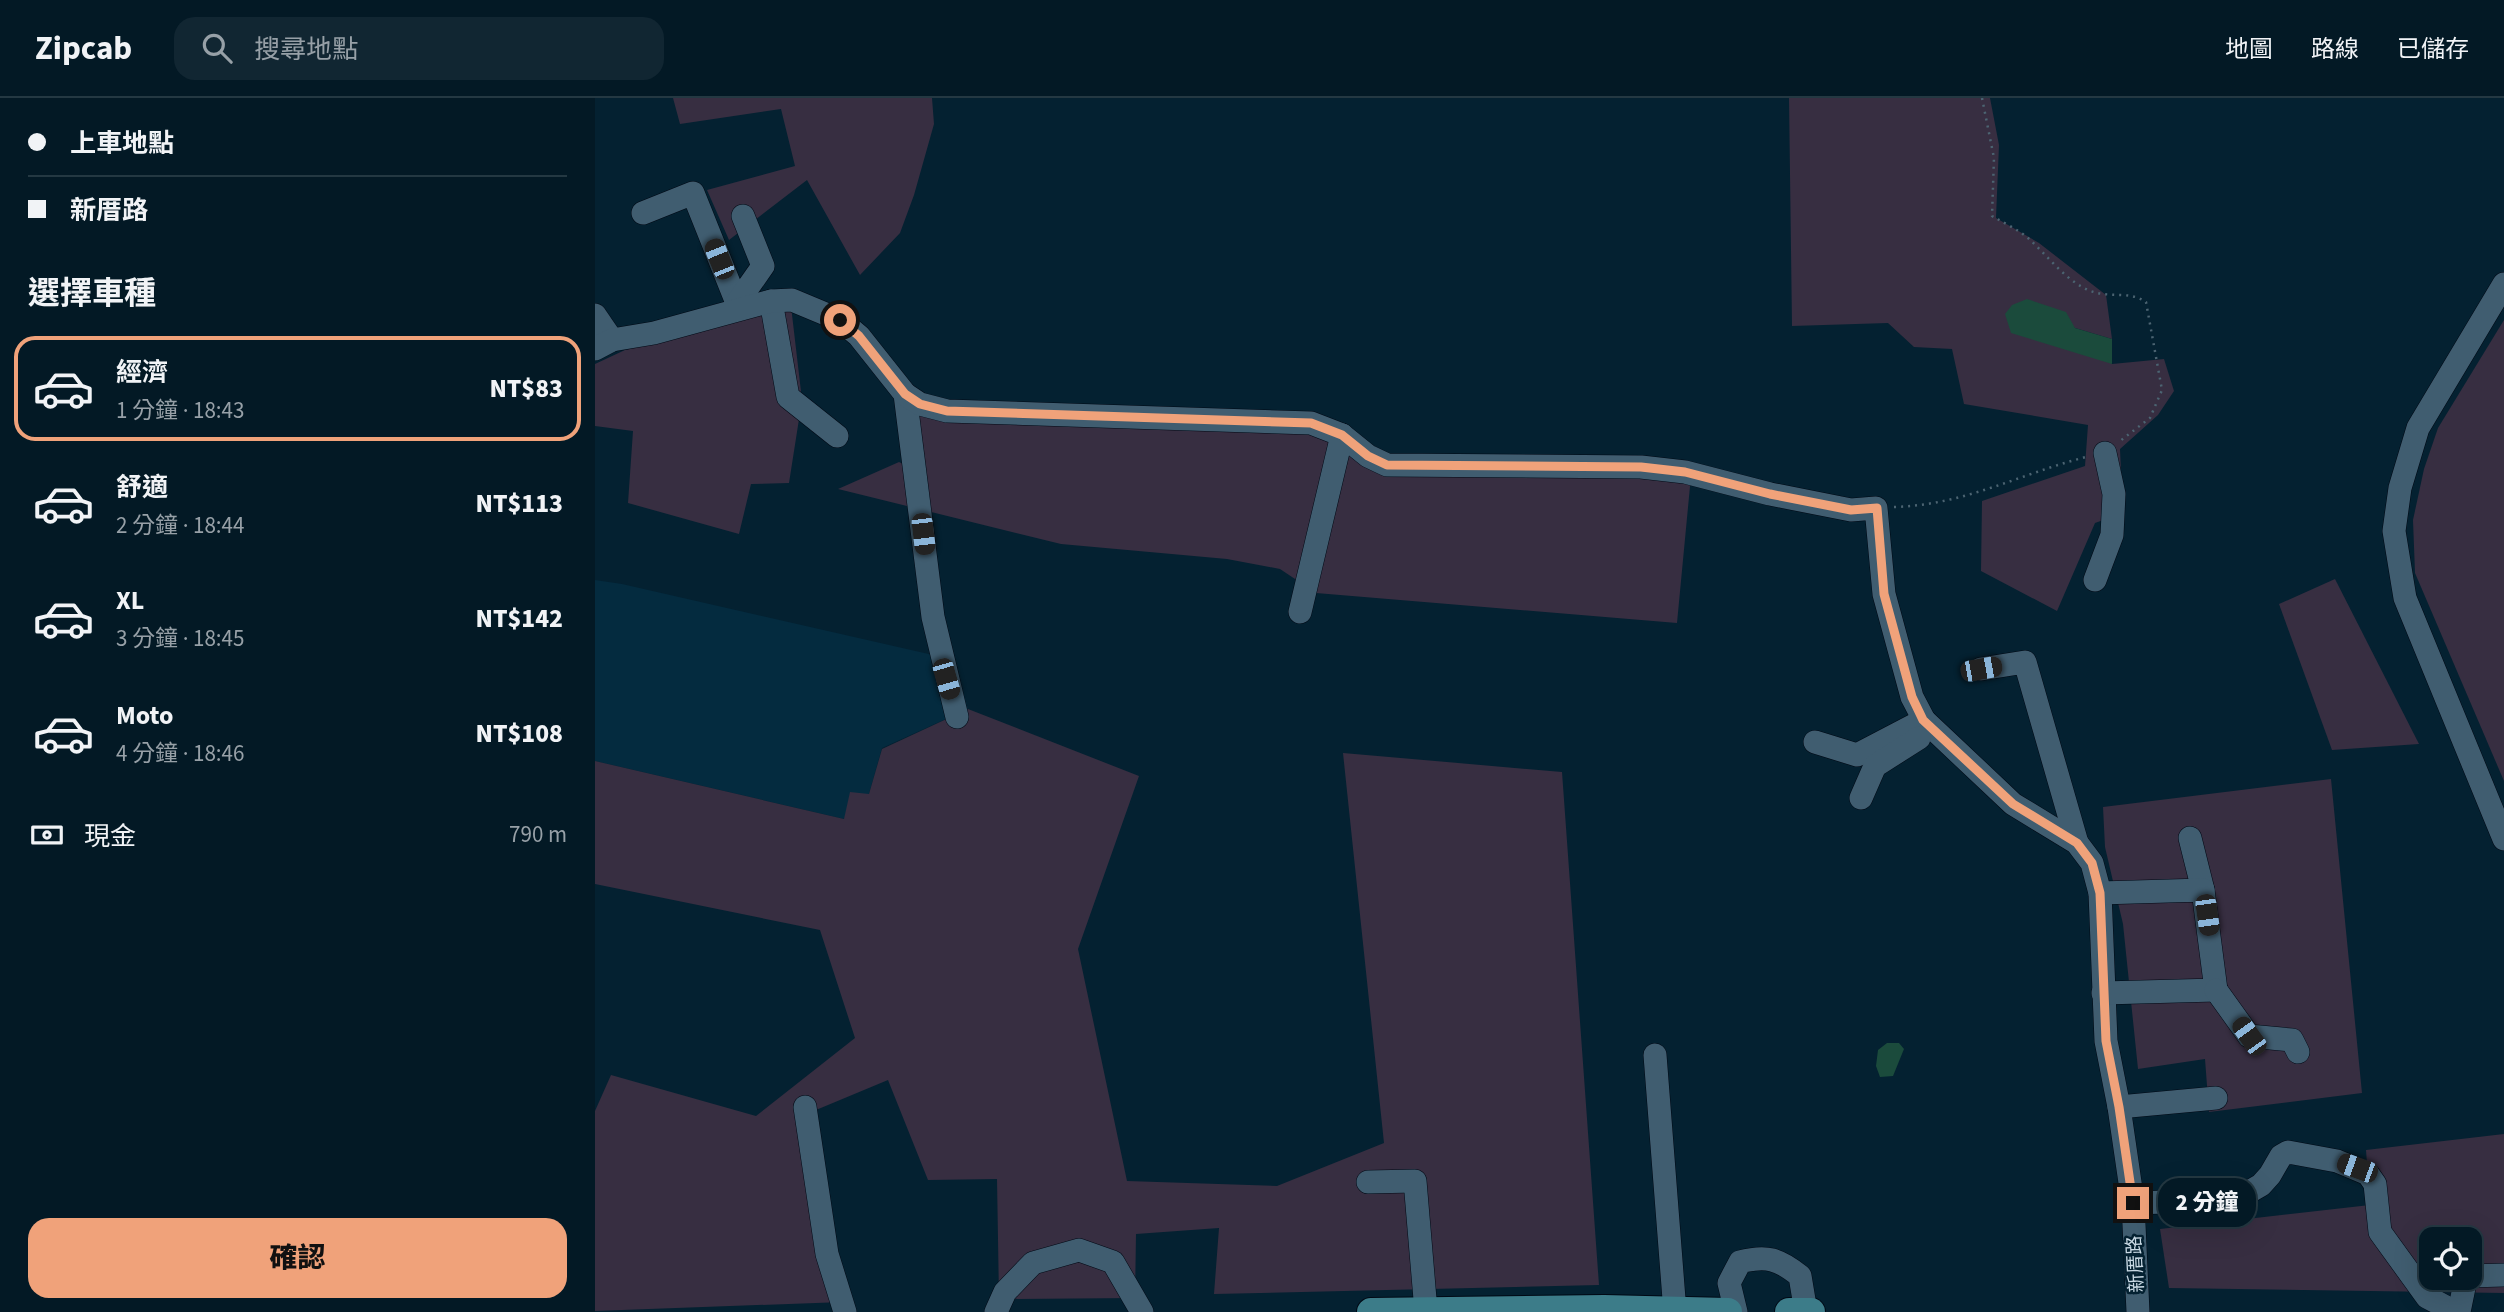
<!DOCTYPE html>
<html lang="zh-TW">
<meta charset="utf-8">
<style>
:root{--surface:#031925;--page:#112632;--text:#f1f3f6;--muted:#97a0a7;--line:#243842;--accent:#f0a27a}
body{margin:0;font-family:"Source Sans 3","Noto Sans TC",sans-serif;background:var(--page);color:var(--text);height:100vh;display:flex;flex-direction:column;font-size:26px;white-space:nowrap}
*{box-sizing:border-box;margin:0}
p{font-size:23px;color:var(--muted)}
.icon{flex:none;width:38px;height:38px;fill:none;stroke:currentColor;stroke-width:2;stroke-linecap:round;stroke-linejoin:round}
.map{position:relative;flex:1;overflow:hidden}
.details{display:flex;flex-direction:column;background:var(--surface);width:595px}
.details>*{flex:none}
.top-card{display:grid;align-content:center;height:154px;padding:0 28px;background:var(--surface)}
.controls{position:absolute;left:1824px;top:1129px;display:grid;gap:14px}
.controls a{display:grid;place-items:center;width:63px;height:63px;border-radius:14px;background:var(--surface);box-shadow:0 7px 28px #0002,0 0 0 2px var(--line);font-size:35px}
.end{position:absolute;width:32px;height:32px;margin:-16px;border:9px solid #f0a27a;background:#111;box-shadow:0 0 0 4px #111}
.from{border-radius:50%}
.bubble{position:absolute;height:49px;border-radius:21px;background:var(--surface);box-shadow:0 7px 28px #0002,0 0 0 2px var(--line);font-size:23px;font-weight:800;line-height:49px;text-align:center}
.car{position:absolute;width:21px;height:42px;margin:-21px -10px;border-radius:9px;box-shadow:0 0 5px 2px #0007;background:linear-gradient(#222 24%,#8ab4d8 0 40%,#222 0 76%,#8ab4d8 0 86%,#222 0)}
.top-card b{display:flex;align-items:center;gap:24px;height:66px;font-size:26px}
.top-card b+b{border-top:2px solid var(--line)}
.top-card i{width:18px;height:18px;background:var(--text)}
ul{padding:0;list-style:none}
li{display:flex;align-items:center;gap:21px;height:105px;margin:0 14px 10px;padding:0 14px;border:4px solid transparent;border-radius:21px}
li div{flex:1}
li b{display:block;font-size:26px}
li em{font-style:normal;font-weight:800}
li.on{border-color:var(--accent)}
li>.icon{width:63px;height:63px;stroke-width:1.5}
h2{padding:0 28px;font-size:32px;line-height:84px}
.pay{display:flex;align-items:center;gap:18px;height:77px;padding:0 28px;font-size:26px}
.pay p{margin-inline-start:auto}
.cta{display:flex;gap:14px;margin-top:auto;padding:14px 28px}
.cta a{flex:1;height:80px;border-radius:21px;background:var(--accent);color:#111;font-size:28px;font-weight:800;line-height:80px;text-align:center}
header{display:flex;align-items:center;gap:42px;box-sizing:border-box;height:98px;padding:0 35px;background:var(--surface);border-bottom:2px solid var(--line)}
header strong{font-size:33px}
nav{display:flex;gap:38px;margin-inline-start:auto;font-size:24px}
.search{width:490px;height:63px;background:var(--page);display:flex;align-items:center;gap:18px;box-sizing:border-box;padding:0 24px;border-radius:21px;color:var(--muted);font-size:26px}
main{display:flex;flex:1;min-height:0}
.map>svg:first-child{display:block}
.built{fill:#042b3f}
.green{fill:#372e41;fill-rule:evenodd}
.water{fill:#1b4b3c}
.lines{fill:none;stroke-linecap:round;stroke-linejoin:round}
.minor-casing{stroke:#000915;stroke-width:24}
.major-casing{stroke:#000915;stroke-width:30}
.path{stroke:#4c6472;stroke-width:2.5;stroke-dasharray:2 5;stroke-linecap:butt}
.minor{stroke:#405d70;stroke-width:23}
.major{stroke:#3c7c89;stroke-width:28}
.route{stroke:#f0a27a;stroke-width:9}
.labels{text-anchor:middle;dominant-baseline:central;stroke-width:5;stroke-linejoin:round;paint-order:stroke}
.street-label{font-size:19px;fill:#c9d9e4;stroke:#042131}
</style>
<header>
<strong>Zipcab</strong>
<div class="search"><svg class="icon" aria-label="search" viewBox="0 0 24 24"><circle cx="10" cy="10" r="6"/><path d="M15 15l6 6"/></svg>搜尋地點</div>
<nav><a>地圖</a><a>路線</a><a>已儲存</a></nav>
</header>
<main>
<section class="details">
<div class="top-card">
<b><i class="from"></i>上車地點</b>
<b><i></i>新厝路</b>
</div>
<h2>選擇車種</h2>
<ul>
<li class="on"><svg class="icon" aria-label="car" viewBox="0 0 24 24"><path d="M5 17H2v-5l4-1 3-4h7l3 4 3 1v5h-3M9 17h6M6 11h13"/><circle cx="7" cy="17" r="2"/><circle cx="17" cy="17" r="2"/></svg><div><b>經濟</b><p>1 分鐘 · 18:43</p></div><em>NT$83</em></li>
<li><svg class="icon" aria-label="car" viewBox="0 0 24 24"><path d="M5 17H2v-5l4-1 3-4h7l3 4 3 1v5h-3M9 17h6M6 11h13"/><circle cx="7" cy="17" r="2"/><circle cx="17" cy="17" r="2"/></svg><div><b>舒適</b><p>2 分鐘 · 18:44</p></div><em>NT$113</em></li>
<li><svg class="icon" aria-label="car" viewBox="0 0 24 24"><path d="M5 17H2v-5l4-1 3-4h7l3 4 3 1v5h-3M9 17h6M6 11h13"/><circle cx="7" cy="17" r="2"/><circle cx="17" cy="17" r="2"/></svg><div><b>XL</b><p>3 分鐘 · 18:45</p></div><em>NT$142</em></li>
<li><svg class="icon" aria-label="car" viewBox="0 0 24 24"><path d="M5 17H2v-5l4-1 3-4h7l3 4 3 1v5h-3M9 17h6M6 11h13"/><circle cx="7" cy="17" r="2"/><circle cx="17" cy="17" r="2"/></svg><div><b>Moto</b><p>4 分鐘 · 18:46</p></div><em>NT$108</em></li>
</ul>
<div class="pay"><svg class="icon" aria-label="cash" viewBox="0 0 24 24"><path d="M3 7h18v10H3z"/><circle cx="12" cy="12" r="2"/></svg>現金<p>790 m</p></div>
<div class="cta"><a>確認</a></div>
</section>
<div class="map">
<svg width="1909" height="1214" viewBox="0 0 1909 1214">
<rect width="100%" height="100%" fill="#042131"/>
<polygon class="built" points="0,482 27,486 360,562 373,611 287,650 274,696 249,721 0,663"/>
<g class="green">
<polygon points="78,0 337,0 339,26 319,97 305,135 265,177 212,82 134,142 112,92 200,68 186,11 85,26"/>
<polygon points="1194,0 1395,0 1404,47 1401,120 1444,145 1511,197 1517,241 1480,230 1432,201 1517,266 1569,261 1579,293 1563,317 1525,351 1528,415 1500,425 1462,513 1386,473 1387,403 1490,368 1493,327 1369,306 1357,251 1319,249 1293,225 1197,228"/>
<polygon points="196,208 207,302 194,385 156,386 144,436 33,405 38,333 0,328 0,266 30,252 90,238"/>
<polygon points="1909,222 1909,683 1820,475 1818,422 1829,371 1843,330"/>
<polygon points="317,289 333,308 728,331 783,364 1096,378 1082,525 721,495 685,471 632,461 466,446 243,391 304,364 323,373"/>
<polygon points="1740,481 1824,646 1737,652 1684,506"/>
<polygon points="373,611 544,678 483,851 532,1083 682,1088 789,1045 748,655 967,674 1004,1187 619,1196 624,1130 541,1136 540,1200 404,1201 402,1081 333,1082 293,982 209,1017 248,1204 0,1213 0,1013 16,977 161,1018 260,940 225,832 0,786 0,663 249,721 255,694 274,696 287,651"/>
<polygon points="1736,681 1767,995 1614,1014 1610,961 1543,971 1528,826 1510,749 1508,709"/>
<path d="M1909,1036V1195L1574,1190L1565,1131L1775,1107L1771,1052ZM1836,1141H1874V1180H1836Z"/>
</g>
<g class="water">
<polygon points="1432,201 1471,214 1480,230 1517,241 1517,266 1416,235 1410,216 1417,207"/>
<polygon points="1292,945 1304,945 1309,951 1298,978 1285,979 1281,968 1283,952"/>
</g>
<g class="lines">
<defs>
<g id="minor">
<polyline points="48,115 98,95 142,205 140,212"/>
<polyline points="1909,186 1823,330 1805,390 1799,433 1810,500 1909,741"/>
<polyline points="176,203 193,299 242,338"/>
<polyline points="142,205 168,168 148,118"/>
<polyline points="0,217 17,242"/>
<polyline points="0,251 17,242 59,235 176,203 197,202 245,222 264,238 310,296 338,519 362,619"/>
<polyline points="310,296 325,306 352,313 716,325 747,337 773,358 792,367 1046,369 1090,374 1175,396 1256,412 1281,410 1289,496 1317,599 1329,622 1418,706 1482,745 1497,765 1505,795 1511,943 1524,1009 1538,1105 1543,1214"/>
<polyline points="1500,482 1517,437 1519,396 1510,355"/>
<polyline points="705,514 747,337"/>
<polyline points="1386,571 1430,564 1482,745"/>
<polyline points="1220,644 1262,657 1329,622"/>
<polyline points="1266,700 1280,668 1324,640"/>
<polyline points="1595,740 1608,792"/>
<polyline points="1505,795 1608,792 1621,892 1508,895"/>
<polyline points="1621,892 1654,938 1697,942 1703,954"/>
<polyline points="1060,957 1080,1214"/>
<polyline points="210,1009 232,1156 250,1214"/>
<polyline points="1524,1009 1621,1000"/>
<polyline points="773,1084 820,1083 831,1213"/>
<polyline points="1538,1105 1640,1102 1666,1087 1675,1077 1686,1058 1693,1054 1742,1063 1773,1076 1780,1086 1785,1134 1832,1199 1860,1214"/>
<polyline points="1874,1178 1909,1177"/>
<polyline points="401,1214 410,1194 438,1165 484,1152 518,1164 547,1214"/>
<path d="M1141,1214L1134,1185L1145,1164C1172,1157 1184,1161 1205,1178L1211,1214"/>
<polyline points="1864,1214 1871,1180"/>
</g>
<g id="major">
<polyline points="776,1214 1009,1211 1133,1214"/>
<polyline points="1194,1214 1216,1214"/>
</g>
</defs>
<use href="#minor" class="minor-casing"/>
<use href="#major" class="major-casing"/>
<g class="path">
<path d="M1387,0L1399,60L1397,118C1409,125 1424,132 1434,141C1453,158 1469,181 1493,192C1513,201 1534,192 1551,204L1567,292L1555,320L1525,343"/>
<path d="M1299,409C1370,407 1424,376 1491,359"/>
</g>
<use href="#minor" class="minor"/>
<use href="#major" class="major"/>
</g>
<g class="lines">
<polyline class="route" points="245,222 264,238 310,296 325,306 352,313 716,325 747,337 773,358 792,367 1046,369 1090,374 1175,396 1256,412 1282,410 1289,496 1317,599 1328,622 1418,706 1482,745 1497,765 1505,795 1511,943 1524,1009 1538,1105"/>
</g>
<g class="labels">
<g class="street-label">
<text transform="translate(1541 1166) rotate(-93)">新厝路</text>
</g>
</g>
</svg>
<div class="controls">
<a><svg class="icon" aria-label="locate" viewBox="0 0 24 24"><circle cx="12" cy="12" r="6"/><path d="M12 2v4M12 18v4M2 12h4M18 12h4"/></svg></a>
</div>
<i class="end from" style="left:245px;top:222px"></i>
<i class="end" style="left:1538px;top:1105px"></i>
<div class="bubble" style="left:1563px;top:1080px;width:98px">2 分鐘</div>
<i class="car" style="left:124px;top:161px;rotate:338deg"></i>
<i class="car" style="left:328px;top:436px;rotate:173deg"></i>
<i class="car" style="left:1386px;top:571px;rotate:80deg"></i>
<i class="car" style="left:351px;top:581px;rotate:164deg"></i>
<i class="car" style="left:1612px;top:817px;rotate:172deg"></i>
<i class="car" style="left:1654px;top:938px;rotate:324deg"></i>
<i class="car" style="left:1762px;top:1070px;rotate:290deg"></i>
</div>
</main>
